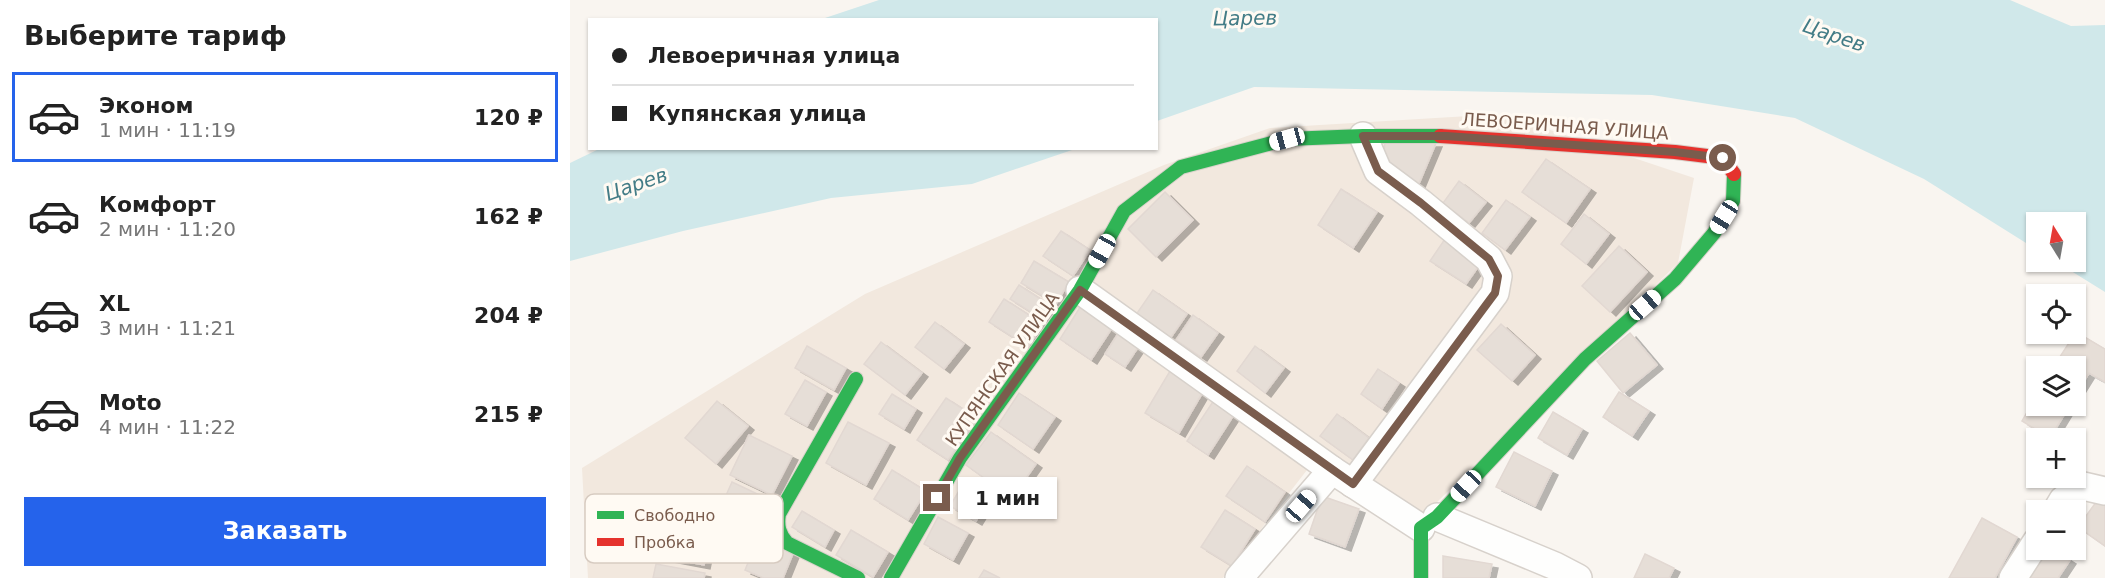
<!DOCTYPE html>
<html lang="ru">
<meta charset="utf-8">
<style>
:root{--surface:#fff;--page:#f2f2f2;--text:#222;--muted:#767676;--line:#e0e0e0;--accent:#2563eb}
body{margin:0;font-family:"DejaVu Sans",sans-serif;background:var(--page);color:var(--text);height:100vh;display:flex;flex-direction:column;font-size:22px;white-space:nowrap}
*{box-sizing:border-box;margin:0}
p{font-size:20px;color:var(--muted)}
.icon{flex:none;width:33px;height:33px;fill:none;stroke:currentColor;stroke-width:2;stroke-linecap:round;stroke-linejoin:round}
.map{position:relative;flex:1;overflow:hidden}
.side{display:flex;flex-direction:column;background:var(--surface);width:570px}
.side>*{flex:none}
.guide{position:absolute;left:18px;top:18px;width:570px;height:132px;border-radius:0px;box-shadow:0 2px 4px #0004;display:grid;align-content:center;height:132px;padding:0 24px;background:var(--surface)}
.needle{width:39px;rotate:349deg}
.fabs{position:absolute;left:1456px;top:212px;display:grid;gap:12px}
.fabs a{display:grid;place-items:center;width:60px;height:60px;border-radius:0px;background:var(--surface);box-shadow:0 2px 4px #0004;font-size:30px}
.end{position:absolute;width:27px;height:27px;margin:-14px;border:8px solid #7a5c4d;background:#fff;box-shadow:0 0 0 3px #fff}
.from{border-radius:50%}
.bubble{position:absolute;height:42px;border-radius:0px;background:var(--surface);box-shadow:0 2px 4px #0004;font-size:20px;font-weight:600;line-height:42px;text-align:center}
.car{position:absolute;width:18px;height:36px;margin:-18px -9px;border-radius:8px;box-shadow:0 0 4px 2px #0007;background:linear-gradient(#fff 24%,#345 0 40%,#fff 0 76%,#345 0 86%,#fff 0)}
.guide b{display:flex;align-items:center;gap:21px;height:57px;font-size:22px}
.guide b+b{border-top:2px solid var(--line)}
.guide i{width:15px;height:15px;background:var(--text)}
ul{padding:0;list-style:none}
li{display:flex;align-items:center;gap:18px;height:90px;margin:0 12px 9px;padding:0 12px;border:3px solid transparent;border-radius:0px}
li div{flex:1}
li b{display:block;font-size:22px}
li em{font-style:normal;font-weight:600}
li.active{border-color:var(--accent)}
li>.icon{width:54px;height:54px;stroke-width:1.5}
h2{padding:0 24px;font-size:27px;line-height:72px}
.cta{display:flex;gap:12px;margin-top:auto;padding:12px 24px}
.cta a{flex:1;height:69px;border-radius:0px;background:var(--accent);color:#fff;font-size:24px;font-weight:600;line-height:69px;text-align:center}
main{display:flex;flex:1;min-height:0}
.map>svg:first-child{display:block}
.residential{fill:#f2e8de}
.water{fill:#d0e8ea}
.building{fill:#e6ded7;stroke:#e2d8d2;stroke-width:1.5;filter:url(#shadow)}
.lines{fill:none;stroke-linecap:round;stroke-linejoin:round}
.street-casing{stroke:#d7d1cb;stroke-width:30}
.fast-casing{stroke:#d9d2cb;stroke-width:16}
.jam-casing{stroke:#d9d2cb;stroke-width:16}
.street{stroke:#fefefd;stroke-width:27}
.fast{stroke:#30b455;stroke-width:14}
.jam{stroke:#e5322d;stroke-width:14}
.route{stroke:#7a5c4d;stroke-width:8}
.labels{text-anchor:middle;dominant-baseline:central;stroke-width:6;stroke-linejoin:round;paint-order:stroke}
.street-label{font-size:18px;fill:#7a5c4d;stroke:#fffaf3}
.water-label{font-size:20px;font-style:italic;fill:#437c86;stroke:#fffaf3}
.key{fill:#fffaf3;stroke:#d7cbc1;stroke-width:1.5}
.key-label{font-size:16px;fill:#7a5c4d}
</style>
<main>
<section class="side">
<h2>Выберите тариф</h2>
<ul>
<li class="active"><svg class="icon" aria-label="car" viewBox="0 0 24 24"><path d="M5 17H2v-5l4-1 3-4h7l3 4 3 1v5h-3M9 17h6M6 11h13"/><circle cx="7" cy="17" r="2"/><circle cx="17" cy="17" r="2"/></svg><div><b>Эконом</b><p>1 мин · 11:19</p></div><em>120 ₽</em></li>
<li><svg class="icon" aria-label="car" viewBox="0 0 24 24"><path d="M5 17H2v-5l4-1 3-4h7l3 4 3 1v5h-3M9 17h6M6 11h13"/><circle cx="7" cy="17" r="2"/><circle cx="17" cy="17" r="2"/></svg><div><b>Комфорт</b><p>2 мин · 11:20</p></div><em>162 ₽</em></li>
<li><svg class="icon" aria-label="car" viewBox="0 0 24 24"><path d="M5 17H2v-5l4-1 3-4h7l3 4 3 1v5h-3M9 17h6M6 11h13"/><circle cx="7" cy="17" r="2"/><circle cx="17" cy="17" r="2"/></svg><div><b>XL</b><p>3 мин · 11:21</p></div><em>204 ₽</em></li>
<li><svg class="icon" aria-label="car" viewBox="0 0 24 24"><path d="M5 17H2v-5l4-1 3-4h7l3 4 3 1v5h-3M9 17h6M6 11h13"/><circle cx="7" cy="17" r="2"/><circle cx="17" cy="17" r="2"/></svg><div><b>Moto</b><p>4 мин · 11:22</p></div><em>215 ₽</em></li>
</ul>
<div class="cta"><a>Заказать</a></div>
</section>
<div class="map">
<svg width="1535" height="578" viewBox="0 0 1535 578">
<defs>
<filter id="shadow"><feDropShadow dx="6" dy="4" stdDeviation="0" flood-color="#0004"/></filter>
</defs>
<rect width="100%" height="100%" fill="#f9f5f0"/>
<polygon class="residential" points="932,114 1124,178 1108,263 852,517 737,470 653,578 18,578 12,468 295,294 594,165 700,128"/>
<g class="water">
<polygon points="309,0 1440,0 1501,26 1535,25 1535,292 1485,261 1506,261 1506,222 1467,222 1467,250 1354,179 1225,118 1082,95 684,87 587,121 586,20 252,19"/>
<polygon points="31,148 505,148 505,149 402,184 261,198 113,231 0,261 0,163"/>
</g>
<g class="building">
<polygon points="815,143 866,143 845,193 812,168"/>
<polygon points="976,159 1020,189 996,223 952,192"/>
<polygon points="889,181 916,202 899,223 873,203"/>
<polygon points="771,189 807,212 783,248 748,225"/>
<polygon points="595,192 623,220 586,257 558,229"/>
<polygon points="936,200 960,217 935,250 912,233"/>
<polygon points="1014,214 1039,234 1016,264 991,244"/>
<polygon points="491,231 520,250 503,276 473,256"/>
<polygon points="877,236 913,260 896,284 860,261"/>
<polygon points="1049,246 1077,272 1040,312 1012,286"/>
<polygon points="464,261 499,282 486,304 451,283"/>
<polygon points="449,285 483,307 475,321 440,299"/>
<polygon points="583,290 617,314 597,343 563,319"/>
<polygon points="434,299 473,324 458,347 419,322"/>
<polygon points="512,304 544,325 521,360 490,339"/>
<polygon points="623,315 648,333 631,357 606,340"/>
<polygon points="365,322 394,344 374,369 345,347"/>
<polygon points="931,324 965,355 942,381 907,350"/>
<polygon points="551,329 571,343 555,367 535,354"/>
<polygon points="1506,332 1535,349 1535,382 1519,373 1506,394 1506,366 1484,366"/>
<polygon points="1060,333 1087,365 1053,393 1027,361"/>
<polygon points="311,342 352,373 335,395 294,364"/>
<polygon points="237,346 276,368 264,390 225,368"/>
<polygon points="685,346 714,368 695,393 667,371"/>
<polygon points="603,366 637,385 609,433 575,413"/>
<polygon points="808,369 829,383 812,409 791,394"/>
<polygon points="235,380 256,392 237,426 215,414"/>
<polygon points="1049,392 1079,411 1062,436 1033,417"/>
<polygon points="449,393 485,417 463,449 428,425"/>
<polygon points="322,394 346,409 334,429 309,414"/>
<polygon points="1467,395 1467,405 1500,405 1480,438 1452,421"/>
<polygon points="646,397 667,410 638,455 617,441"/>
<polygon points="376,398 407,418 378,460 347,440"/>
<polygon points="147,401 178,426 146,464 115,438"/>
<polygon points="983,412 1012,429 997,455 968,438"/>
<polygon points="767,414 799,438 783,460 750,436"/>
<polygon points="278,422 319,443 296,485 256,463"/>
<polygon points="421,432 466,464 442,498 396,465"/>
<polygon points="179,435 222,456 202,495 160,475"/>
<polygon points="944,452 982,471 965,506 926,487"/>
<polygon points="677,466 715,492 695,522 656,496"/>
<polygon points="322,470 356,491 338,520 304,499"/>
<polygon points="162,482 198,499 185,528 149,511"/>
<polygon points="393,484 419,500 406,521 380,506"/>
<polygon points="752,496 789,509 775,547 739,534"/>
<polygon points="1529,498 1535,503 1535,546 1508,527"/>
<polygon points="655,510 685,529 662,566 631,547"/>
<polygon points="232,511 264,530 255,547 222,527"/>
<polygon points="368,517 398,533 383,560 354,544"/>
<polygon points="1412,518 1447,537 1425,578 1379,578"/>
<polygon points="105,519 142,527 134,565 97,558"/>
<polygon points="281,530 318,552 303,577 266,555"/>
<polygon points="189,536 224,551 213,578 194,578 175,570"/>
<polygon points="1471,549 1483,549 1500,560 1488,578 1452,578"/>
<polygon points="1075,554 1104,568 1099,578 1064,578"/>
<polygon points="873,556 922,564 919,578 873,578"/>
<polygon points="86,564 135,573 134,578 83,578"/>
<polygon points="414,570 430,578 409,578"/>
</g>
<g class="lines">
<defs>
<g id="street">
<polyline points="510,290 762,470 851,528"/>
<polyline points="783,484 925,293 928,276 919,259 851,203 808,171 793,136"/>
<polyline points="1487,510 1493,500 1513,486 1535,491"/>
<polyline points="867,517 985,566 1008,578"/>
<polyline points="669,578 762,470"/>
<polyline points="1443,578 1467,541"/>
</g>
<g id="fast">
<path d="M286,379L209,514C207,526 209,534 217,543L288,578"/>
<polyline points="321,578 390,458 510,290 554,211 611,167 717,139 793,136 870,136"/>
<polyline points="851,578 851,528 867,517 1015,359 1105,279 1144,233 1163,201 1164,174"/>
</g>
<polyline id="jam" points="870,136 1105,152 1153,158 1164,174"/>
</defs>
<use href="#street" class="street-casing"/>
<use href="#fast" class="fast-casing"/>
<use href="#jam" class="jam-casing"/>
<use href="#street" class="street"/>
<use href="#fast" class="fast"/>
<use href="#jam" class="jam"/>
</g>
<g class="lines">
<polyline class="route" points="367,498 390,458 510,290 783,484 925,293 928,276 919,259 851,203 808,171 793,136 876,136 1105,152 1153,158"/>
</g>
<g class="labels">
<g class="street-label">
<text transform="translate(995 126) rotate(4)">ЛЕВОЕРИЧНАЯ УЛИЦА</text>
<text transform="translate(432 369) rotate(-55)">КУПЯНСКАЯ УЛИЦА</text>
</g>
<g class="water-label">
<text transform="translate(675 18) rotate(-1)">Царев</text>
<text transform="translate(1264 35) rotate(19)">Царев</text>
<text transform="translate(66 184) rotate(-19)">Царев</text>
</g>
</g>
<rect x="15" y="494" width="198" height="69" rx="9" class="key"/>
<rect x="27" y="511" width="27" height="8" fill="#30b455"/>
<rect x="27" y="538" width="27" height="8" fill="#e5322d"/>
<g class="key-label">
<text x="64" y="521">Свободно</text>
<text x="64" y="548">Пробка</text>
</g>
</svg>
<div class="fabs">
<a><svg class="needle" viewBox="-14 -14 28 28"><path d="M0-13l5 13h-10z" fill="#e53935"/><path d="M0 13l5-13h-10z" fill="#767676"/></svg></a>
<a><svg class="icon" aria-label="locate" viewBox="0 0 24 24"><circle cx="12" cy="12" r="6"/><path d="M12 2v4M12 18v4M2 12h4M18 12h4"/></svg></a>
<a><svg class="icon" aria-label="layers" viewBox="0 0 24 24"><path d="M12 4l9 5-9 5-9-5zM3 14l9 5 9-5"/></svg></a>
<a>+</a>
<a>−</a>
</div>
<i class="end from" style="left:1153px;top:158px"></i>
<i class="end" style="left:367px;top:498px"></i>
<div class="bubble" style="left:388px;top:477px;width:99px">1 мин</div>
<i class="car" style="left:717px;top:139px;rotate:255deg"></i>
<i class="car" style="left:1154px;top:217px;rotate:212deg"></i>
<i class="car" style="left:532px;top:251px;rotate:209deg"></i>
<i class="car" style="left:1075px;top:305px;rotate:49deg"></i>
<i class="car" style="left:896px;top:486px;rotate:223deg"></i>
<i class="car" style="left:731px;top:506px;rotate:41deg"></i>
<div class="guide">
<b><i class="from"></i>Левоеричная улица</b>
<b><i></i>Купянская улица</b>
</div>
</div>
</main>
